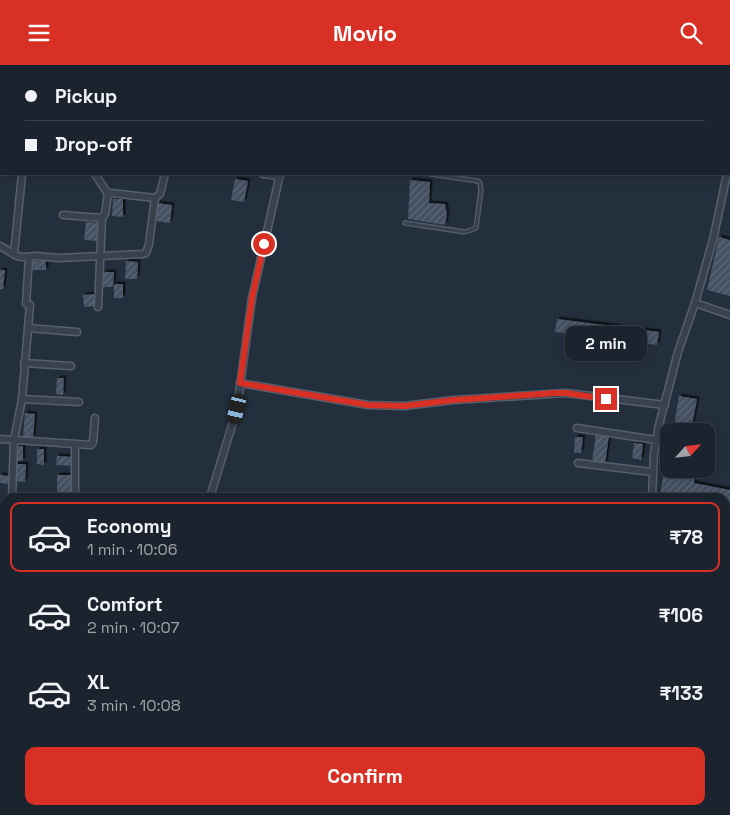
<!DOCTYPE html>
<meta charset="utf-8">
<style>
:root{--surface:#1b232e;--page:#242b36;--text:#f1f3f6;--muted:#a0a4aa;--line:#39404a;--accent:#d93025}
body{margin:0;font-family:"Space Grotesk",sans-serif;background:var(--page);color:var(--text);height:100vh;display:flex;flex-direction:column;font-size:19px;white-space:nowrap}
*{box-sizing:border-box;margin:0}
p{font-size:16px;color:var(--muted)}
.icon{flex:none;width:28px;height:28px;fill:none;stroke:currentColor;stroke-width:2;stroke-linecap:round;stroke-linejoin:round}
.map{position:relative;flex:1;overflow:hidden}
.panel{position:absolute;left:0px;top:428px;width:730px;height:322px;display:flex;flex-direction:column;background:var(--surface);border-radius:15px 15px 0 0;box-shadow:0 2px 12px #0003,0 0 0 1px var(--line)}
.panel>*{flex:none}
.hud{position:absolute;left:0px;top:0px;width:730px;height:110px;box-shadow:0 2px 12px #0003,0 0 0 1px var(--line);display:grid;align-content:center;height:110px;padding:0 25px;background:var(--surface)}
.needle{width:32px;rotate:63deg}
.tools{position:absolute;left:660px;top:358px;display:grid;gap:10px}
.tools a{display:grid;place-items:center;width:55px;height:55px;border-radius:10px;background:var(--surface);box-shadow:0 2px 12px #0003,0 0 0 1px var(--line);font-size:25px}
.end{position:absolute;width:22px;height:22px;margin:-11px;border:6px solid #d93025;background:#fff;box-shadow:0 0 0 2px #fff}
.from{border-radius:50%}
.bubble{position:absolute;height:35px;border-radius:10px;background:var(--surface);box-shadow:0 2px 12px #0003,0 0 0 1px var(--line);font-size:16px;font-weight:700;line-height:35px;text-align:center}
.car{position:absolute;width:15px;height:30px;margin:-15px -8px;border-radius:6px;box-shadow:0 0 4px 1px #0007;background:linear-gradient(#222 24%,#8ab4d8 0 40%,#222 0 76%,#8ab4d8 0 86%,#222 0)}
.hud b{display:flex;align-items:center;gap:18px;height:48px;font-size:19px}
.hud b+b{border-top:1px solid var(--line)}
.hud i{width:12px;height:12px;background:var(--text)}
ul{padding:9px 0 0;list-style:none}
li{display:flex;align-items:center;gap:15px;height:70px;margin:0 10px 8px;padding:0 15px;border:2px solid transparent;border-radius:10px}
li div{flex:1}
li b{display:block;font-size:19px}
li em{font-style:normal;font-weight:700}
li.active{border-color:var(--accent)}
li>.icon{width:45px;height:45px;stroke-width:1.5}
.cta{display:flex;gap:10px;margin-top:auto;padding:10px 25px}
.cta a{flex:1;height:58px;border-radius:10px;background:var(--accent);color:#fff;font-size:20px;font-weight:700;line-height:58px;text-align:center}
header{display:flex;justify-content:space-between;align-items:center;height:65px;padding:0 25px;background:var(--accent);color:#fff;font-size:22px;font-weight:700}
.map>svg:first-child{display:block}
.building{fill:url(#building-hatch);filter:url(#shadow)}
.lines{fill:none;stroke-linecap:round;stroke-linejoin:round}
.lane-casing{stroke:#565f6c;stroke-width:5.5}
.street-casing{stroke:#565f6c;stroke-width:9}
.highway-casing{stroke:#434c59;stroke-width:14}
.lane{stroke:#38414e;stroke-width:3}
.street{stroke:#38414e;stroke-width:6}
.highway{stroke:#746855;stroke-width:11}
.rail{stroke:#5a6575;stroke-width:2;stroke-dasharray:5 5;stroke-linecap:butt}
.route{stroke:#d93025;stroke-width:6}
</style>
<header><svg class="icon" aria-label="menu" viewBox="0 0 24 24"><path d="M4 6h16M4 12h16M4 18h16"/></svg>Movio<svg class="icon" aria-label="search" viewBox="0 0 24 24"><circle cx="10" cy="10" r="6"/><path d="M15 15l6 6"/></svg></header>
<div class="map">
<svg width="730" height="750" viewBox="0 0 730 750">
<defs>
<pattern id="building-hatch" width="6" height="6" patternUnits="userSpaceOnUse" patternTransform="scale(1.25)"><rect width="6" height="6" fill="#455162"/><path d="M-1 1l2-2M0 6l6-6M5 7l2-2" fill="none" stroke="#5d6877"/></pattern>
<filter id="shadow"><feDropShadow dx="2.5" dy="-2.5" stdDeviation="0" flood-color="#0009"/></filter>
</defs>
<rect width="100%" height="100%" fill="#242f3e"/>
<g class="building">
<polygon points="235,114 248,116 244,137 231,135"/>
<polygon points="410,115 430,117 429,138 445,139 447,149 445,160 408,154"/>
<polygon points="113,134 123,134 123,152 112,151"/>
<polygon points="157,138 172,140 170,158 155,156"/>
<polygon points="86,157 101,158 100,176 84,175"/>
<polygon points="719,172 730,175 730,231 707,225"/>
<rect x="32" y="196" width="14" height="9"/>
<polygon points="126,196 138,197 137,214 125,214"/>
<polygon points="0,205 5,205 3,224 0,224"/>
<polygon points="104,207 114,207 113,222 103,222"/>
<rect x="114" y="219" width="9" height="14"/>
<polygon points="95,229 95,241 84,242 83,230"/>
<polygon points="557,254 659,267 657,280 555,267"/>
<polygon points="57,313 64,313 63,330 56,329"/>
<polygon points="679,331 697,334 691,366 673,366"/>
<polygon points="25,348 35,349 33,373 23,372"/>
<polygon points="596,368 609,370 605,399 592,398"/>
<polygon points="575,372 583,372 581,388 574,388"/>
<polygon points="634,378 643,379 641,395 632,393"/>
<rect x="14" y="381" width="9" height="15"/>
<polygon points="37,384 44,384 44,400 37,399"/>
<polygon points="57,391 75,392 74,401 56,400"/>
<polygon points="665,398 669,399 669,404 696,404 694,418 730,425 730,450 725,449 725,432 660,432"/>
<polygon points="15,399 26,399 25,417 14,416"/>
<polygon points="0,410 9,411 9,419 0,418"/>
<rect x="57" y="410" width="17" height="20"/>
<polygon points="4,712 5,745 22,745 21,750 0,750 0,730"/>
<polygon points="27,745 52,745 51,750 26,750"/>
<polygon points="621,745 642,745 641,750 621,750"/>
</g>
<g class="lines">
<defs>
<g id="lane">
<polyline points="405,158 465,167 476,163 481,125 480,118 478,116 430,109"/>
<polyline points="564,745 570,746 571,750"/>
<polyline points="545,750 546,745"/>
</g>
<g id="street">
<polyline points="65,1 65,0"/>
<polyline points="318,1 318,0"/>
<polyline points="411,1 411,0"/>
<polyline points="0,98 1,98"/>
<polyline points="729,101 730,96"/>
<polyline points="95,109 108,129"/>
<polyline points="263,109 279,111"/>
<polyline points="63,150 102,153 105,149 108,129 111,128 155,133 160,129 165,109"/>
<polyline points="0,181 17,191 23,192 37,191 59,193 143,189 146,188 149,179 155,133"/>
<polyline points="14,189 22,109"/>
<polyline points="695,238 730,250"/>
<polyline points="26,239 29,192"/>
<polyline points="98,242 102,153"/>
<polyline points="28,263 77,267"/>
<polyline points="24,298 71,301"/>
<polyline points="240,318 368,340 404,341 454,335 566,328 665,340"/>
<polyline points="22,334 79,337"/>
<polyline points="577,363 656,375"/>
<polyline points="0,374 91,380 93,377 95,353"/>
<polyline points="578,398 652,407"/>
<polyline points="12,432 14,375 22,334 30,240"/>
<polyline points="75,432 75,379"/>
<polyline points="210,432 237,344 252,233 280,109"/>
<polyline points="652,432 654,388 659,360 678,287 695,238 713,175 727,109"/>
<polyline points="725,478 730,479"/>
<polyline points="0,695 5,696"/>
<polyline points="214,745 235,750"/>
<polyline points="78,750 80,745"/>
<polyline points="357,750 358,745"/>
</g>
<g id="highway">
<polyline points="0,650 5,652"/>
<polyline points="0,670 5,671"/>
<polyline points="323,745 344,750"/>
<polyline points="391,745 413,750"/>
</g>
</defs>
<use href="#lane" class="lane-casing"/>
<use href="#street" class="street-casing"/>
<use href="#highway" class="highway-casing"/>
<use href="#lane" class="lane"/>
<use href="#street" class="street"/>
<use href="#highway" class="highway"/>
<g class="rail">
<polyline points="0,659 5,660"/>
<polyline points="359,745 380,750"/>
<polyline points="380,745 401,750"/>
</g>
</g>
<g class="lines">
<polyline class="route" points="264,179 252,233 240,318 368,340 404,341 454,335 556,328 566,328 606,334"/>
</g>
</svg>
<div class="tools">
<a><svg class="needle" viewBox="-14 -14 28 28"><path d="M0-13l5 13h-10z" fill="#e53935"/><path d="M0 13l5-13h-10z" fill="#a0a4aa"/></svg></a>
</div>
<i class="end from" style="left:264px;top:179px"></i>
<i class="end" style="left:606px;top:334px"></i>
<div class="bubble" style="left:565px;top:261px;width:82px">2 min</div>
<i class="car" style="left:237px;top:344px;rotate:193deg"></i>
<div class="hud">
<b><i class="from"></i>Pickup</b>
<b><i></i>Drop-off</b>
</div>
<section class="panel">
<ul>
<li class="active"><svg class="icon" aria-label="car" viewBox="0 0 24 24"><path d="M5 17H2v-5l4-1 3-4h7l3 4 3 1v5h-3M9 17h6M6 11h13"/><circle cx="7" cy="17" r="2"/><circle cx="17" cy="17" r="2"/></svg><div><b>Economy</b><p>1 min · 10:06</p></div><em>₹78</em></li>
<li><svg class="icon" aria-label="car" viewBox="0 0 24 24"><path d="M5 17H2v-5l4-1 3-4h7l3 4 3 1v5h-3M9 17h6M6 11h13"/><circle cx="7" cy="17" r="2"/><circle cx="17" cy="17" r="2"/></svg><div><b>Comfort</b><p>2 min · 10:07</p></div><em>₹106</em></li>
<li><svg class="icon" aria-label="car" viewBox="0 0 24 24"><path d="M5 17H2v-5l4-1 3-4h7l3 4 3 1v5h-3M9 17h6M6 11h13"/><circle cx="7" cy="17" r="2"/><circle cx="17" cy="17" r="2"/></svg><div><b>XL</b><p>3 min · 10:08</p></div><em>₹133</em></li>
</ul>
<div class="cta"><a>Confirm</a></div>
</section>
</div>
